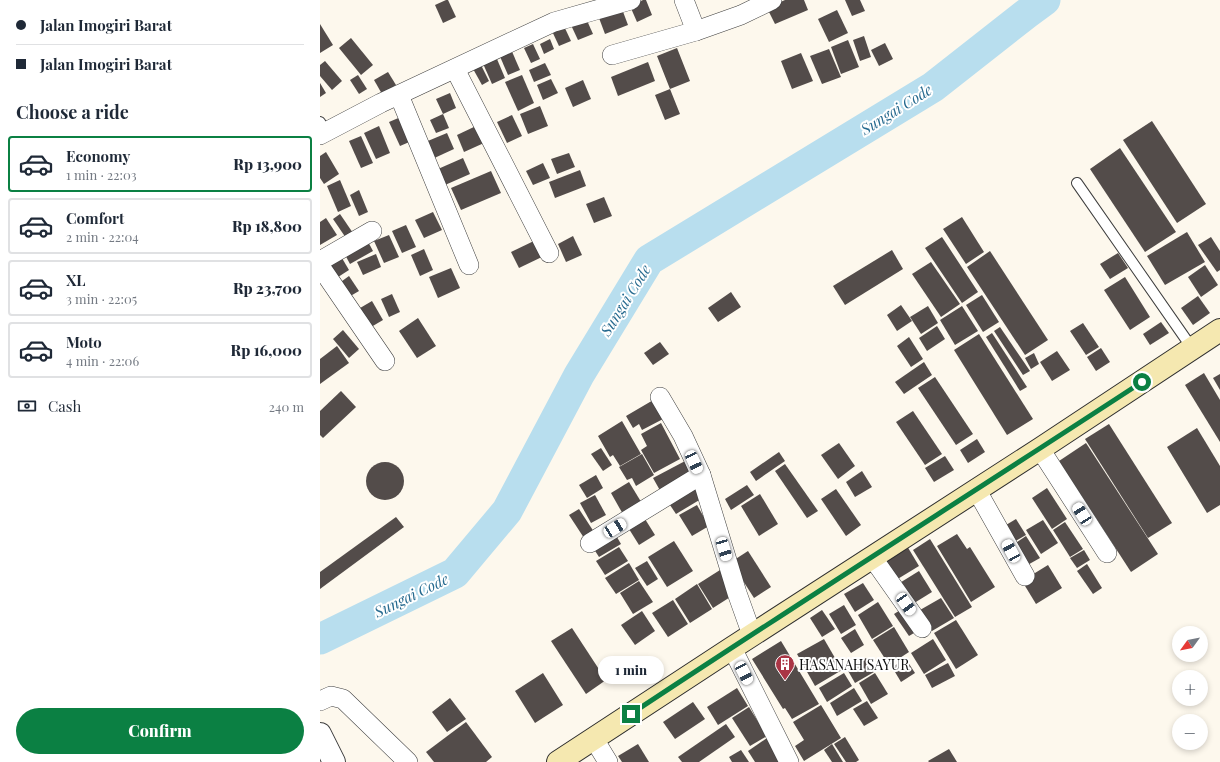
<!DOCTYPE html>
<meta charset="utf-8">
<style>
:root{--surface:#fff;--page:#f2f2f3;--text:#1f2937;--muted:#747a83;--line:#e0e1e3;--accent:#0b8043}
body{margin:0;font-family:"Playfair Display",serif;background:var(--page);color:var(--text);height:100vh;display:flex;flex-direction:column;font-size:15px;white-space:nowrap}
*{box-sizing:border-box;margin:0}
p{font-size:13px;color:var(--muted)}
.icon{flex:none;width:22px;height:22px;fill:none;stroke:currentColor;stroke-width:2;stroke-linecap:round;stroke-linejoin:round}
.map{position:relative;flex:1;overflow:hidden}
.side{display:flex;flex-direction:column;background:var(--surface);width:320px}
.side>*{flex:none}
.top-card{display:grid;align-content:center;height:88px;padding:0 16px;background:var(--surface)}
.needle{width:26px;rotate:237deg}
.tools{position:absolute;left:852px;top:626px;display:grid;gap:8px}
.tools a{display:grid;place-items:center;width:36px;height:36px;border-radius:50%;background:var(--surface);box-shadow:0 2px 6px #0003;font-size:20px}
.end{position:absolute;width:18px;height:18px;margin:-9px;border:5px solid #0b8043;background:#fff;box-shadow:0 0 0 2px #fff}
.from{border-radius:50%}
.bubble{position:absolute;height:28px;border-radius:14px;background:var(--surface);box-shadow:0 2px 6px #0003;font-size:13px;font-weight:800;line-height:28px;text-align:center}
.car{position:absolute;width:12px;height:24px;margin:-12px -6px;border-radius:5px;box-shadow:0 0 3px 1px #0007;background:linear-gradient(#fff 24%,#345 0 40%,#fff 0 76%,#345 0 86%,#fff 0)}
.top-card b{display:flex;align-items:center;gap:14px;height:38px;font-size:15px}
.top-card b+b{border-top:1px solid var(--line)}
.top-card i{width:10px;height:10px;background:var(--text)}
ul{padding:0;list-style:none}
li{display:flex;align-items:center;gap:12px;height:56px;margin:0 8px 6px;padding:0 8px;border:2px solid var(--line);border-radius:4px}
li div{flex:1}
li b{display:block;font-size:15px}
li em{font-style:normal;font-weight:800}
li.active{border-color:var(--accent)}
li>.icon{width:36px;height:36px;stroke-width:1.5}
h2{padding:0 16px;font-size:18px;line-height:48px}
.pay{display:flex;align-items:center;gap:10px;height:44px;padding:0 16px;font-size:15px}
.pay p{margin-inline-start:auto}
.primary-button{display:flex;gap:8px;margin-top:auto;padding:8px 16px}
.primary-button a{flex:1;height:46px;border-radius:24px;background:var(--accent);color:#fff;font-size:16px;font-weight:800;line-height:46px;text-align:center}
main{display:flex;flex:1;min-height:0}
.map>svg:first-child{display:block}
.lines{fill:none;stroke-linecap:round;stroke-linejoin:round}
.river{stroke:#b8deee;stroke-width:31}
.building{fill:#534c4a}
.service-casing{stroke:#3f3f3f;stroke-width:12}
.minor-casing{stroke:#3f3f3f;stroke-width:20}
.tertiary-casing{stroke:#3f3f3f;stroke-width:24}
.secondary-casing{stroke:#2e2e2e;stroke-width:24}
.service{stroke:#fff;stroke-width:10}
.minor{stroke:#fff;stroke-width:19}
.tertiary{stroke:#fff;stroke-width:22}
.secondary{stroke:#f5e8b0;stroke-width:22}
.route{stroke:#0b8043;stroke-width:5}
.labels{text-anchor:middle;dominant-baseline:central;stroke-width:4;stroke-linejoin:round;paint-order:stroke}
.poi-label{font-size:14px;fill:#0c0c0c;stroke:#fff;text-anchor:start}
.water-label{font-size:15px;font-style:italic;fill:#25698e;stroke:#fff}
</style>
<main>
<section class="side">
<div class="top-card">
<b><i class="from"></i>Jalan Imogiri Barat</b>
<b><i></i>Jalan Imogiri Barat</b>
</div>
<h2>Choose a ride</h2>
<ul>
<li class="active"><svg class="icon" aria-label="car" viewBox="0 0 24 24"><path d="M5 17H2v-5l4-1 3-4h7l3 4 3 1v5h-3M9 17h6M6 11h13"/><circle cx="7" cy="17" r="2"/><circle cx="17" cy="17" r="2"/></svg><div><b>Economy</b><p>1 min · 22:03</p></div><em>Rp 13,900</em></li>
<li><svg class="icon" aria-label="car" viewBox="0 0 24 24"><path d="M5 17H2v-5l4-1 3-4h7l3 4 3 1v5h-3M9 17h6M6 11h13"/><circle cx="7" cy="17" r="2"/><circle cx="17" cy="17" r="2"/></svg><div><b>Comfort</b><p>2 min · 22:04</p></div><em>Rp 18,800</em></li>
<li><svg class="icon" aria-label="car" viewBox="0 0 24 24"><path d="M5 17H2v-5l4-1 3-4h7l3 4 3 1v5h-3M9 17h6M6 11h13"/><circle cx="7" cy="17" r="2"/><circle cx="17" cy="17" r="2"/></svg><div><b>XL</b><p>3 min · 22:05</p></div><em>Rp 23,700</em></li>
<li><svg class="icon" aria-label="car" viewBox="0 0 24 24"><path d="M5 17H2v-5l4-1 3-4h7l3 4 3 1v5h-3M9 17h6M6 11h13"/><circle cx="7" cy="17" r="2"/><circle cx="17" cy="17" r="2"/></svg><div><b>Moto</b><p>4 min · 22:06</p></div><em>Rp 16,000</em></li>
</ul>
<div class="pay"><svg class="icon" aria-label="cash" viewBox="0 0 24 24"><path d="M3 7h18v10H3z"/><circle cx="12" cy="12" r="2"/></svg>Cash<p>240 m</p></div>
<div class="primary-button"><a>Confirm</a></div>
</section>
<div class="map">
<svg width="900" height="762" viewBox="0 0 900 762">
<rect width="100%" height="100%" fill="#fdf8ed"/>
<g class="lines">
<polyline class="river" points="0,639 135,573 187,511 259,375 329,260 613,87 706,14 725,0"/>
</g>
<g class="building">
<polygon points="126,0 128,0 136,17 123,23 115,5"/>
<polygon points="323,0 326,0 332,15 317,22 310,6"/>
<polygon points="465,0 484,0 488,10 455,24 447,8"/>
<polygon points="525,0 540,0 545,11 532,16"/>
<polygon points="302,9 308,25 285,34 279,18"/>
<polygon points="517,10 528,33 509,42 498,19"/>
<polygon points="265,16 273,34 258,40 250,23"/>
<polygon points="0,24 13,45 0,53"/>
<polygon points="243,24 251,41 239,46 231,29"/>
<polygon points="544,36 551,57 540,61 533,40"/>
<polygon points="31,38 53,65 41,75 19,48"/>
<polygon points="230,39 234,49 224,54 220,44"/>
<polygon points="528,40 539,67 521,74 511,47"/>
<polygon points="565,43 573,59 559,66 551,50"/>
<polygon points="213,44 220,59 211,63 204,48"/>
<polygon points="190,47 200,70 188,75 178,52"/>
<polygon points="357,48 370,81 350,89 360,114 345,120 335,95 350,89 337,56"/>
<polygon points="509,49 521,77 502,84 490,56"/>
<polygon points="174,52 185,78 172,84 161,59"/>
<polygon points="481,53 493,81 472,89 461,61"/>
<polygon points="5,61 22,81 12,90 0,76 0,65"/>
<polygon points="328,62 335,81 298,96 291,77"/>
<polygon points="160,63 169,81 162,85 152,67"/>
<polygon points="225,63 231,75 214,82 209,70"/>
<polygon points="68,72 76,85 62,94 54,80"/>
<polygon points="38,75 47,89 39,94 30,80"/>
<polygon points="202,75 214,103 198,111 185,82"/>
<polygon points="231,79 238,93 223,100 217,85"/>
<polygon points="263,80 271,99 253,107 245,88"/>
<polygon points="0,83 6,93 0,97"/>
<polygon points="130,93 136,108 123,114 116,99"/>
<polygon points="220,106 228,126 208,134 200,114"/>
<polygon points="123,114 129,128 116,133 110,120"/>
<polygon points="192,115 202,136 187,143 177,122"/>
<polygon points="83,116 94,140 80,146 69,122"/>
<polygon points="832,121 886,204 857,223 803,140"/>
<polygon points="59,126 70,153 56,159 44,133"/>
<polygon points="156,126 164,143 144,152 137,135"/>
<polygon points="127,133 134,149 110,160 103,143"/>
<polygon points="41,136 53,163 41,168 29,141"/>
<polygon points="800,148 856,232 825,252 770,169"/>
<polygon points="6,152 19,174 4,184 0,178 0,156"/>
<polygon points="249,153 255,167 237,174 231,159"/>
<polygon points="143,158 150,174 125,185 118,169"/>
<polygon points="223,163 230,178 213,185 206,171"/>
<polygon points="260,170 266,186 235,198 229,182"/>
<polygon points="171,171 181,193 141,210 131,188"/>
<polygon points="20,180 31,206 18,212 7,186"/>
<polygon points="39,190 48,212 39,216 30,195"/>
<polygon points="284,197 292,216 274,223 266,204"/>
<polygon points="113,212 122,230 104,238 95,220"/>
<polygon points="20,214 33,233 26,238 13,219"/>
<polygon points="642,217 664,252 646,264 623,229"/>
<polygon points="6,218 17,235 0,245 0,222"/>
<polygon points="86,225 96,247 82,253 72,231"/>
<polygon points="867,232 885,262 845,285 827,256"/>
<polygon points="69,235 79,257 64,263 54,241"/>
<polygon points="253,236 262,255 246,262 238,244"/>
<polygon points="622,237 658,292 642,303 605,248"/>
<polygon points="891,237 900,251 900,270 897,272 878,245"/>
<polygon points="46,238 53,251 30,264 23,251"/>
<polygon points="218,239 226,255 199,268 191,252"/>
<polygon points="104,249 113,270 100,276 91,255"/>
<polygon points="572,250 583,269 525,305 513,286"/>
<polygon points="670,251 728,340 705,355 647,267"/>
<polygon points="19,253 29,270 15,279 5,261"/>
<polygon points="798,253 808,268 790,279 780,264"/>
<polygon points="56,254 61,267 43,275 37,262"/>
<polygon points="611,262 640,304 621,317 592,274"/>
<polygon points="885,265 898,285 881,297 868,277"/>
<polygon points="131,268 140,288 118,298 109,277"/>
<polygon points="29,276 39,291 27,298 18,284"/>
<polygon points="805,277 830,317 810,330 784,290"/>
<polygon points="411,292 421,307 398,322 388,308"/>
<polygon points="72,294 80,312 69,317 61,299"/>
<polygon points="662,295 679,322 663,332 646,305"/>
<polygon points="878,296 890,313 873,325 861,308"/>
<polygon points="52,301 63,320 46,330 35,311"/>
<polygon points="581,305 592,321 577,331 567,315"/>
<polygon points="608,306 618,323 601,334 590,317"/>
<polygon points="642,306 658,331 635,345 620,320"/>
<polygon points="98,318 116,346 97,358 79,331"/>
<polygon points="841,322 849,333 830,345 823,334"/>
<polygon points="763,323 779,347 766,355 750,331"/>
<polygon points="617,326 625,339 607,351 599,338"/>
<polygon points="680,327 710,371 703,375 674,331"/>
<polygon points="23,330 39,349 29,358 13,339"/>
<polygon points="672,333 707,387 700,391 666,337"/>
<polygon points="659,334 713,419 687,435 634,350"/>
<polygon points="589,337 603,359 591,367 577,346"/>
<polygon points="340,342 349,354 333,365 324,353"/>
<polygon points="17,346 29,363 0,384 0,359"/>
<polygon points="781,348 790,362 776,371 767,357"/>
<polygon points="737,351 750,370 732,381 720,362"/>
<polygon points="714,353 719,364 711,369 705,358"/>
<polygon points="604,362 612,375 584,394 575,382"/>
<polygon points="884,373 900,400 900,442 865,385"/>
<polygon points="900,374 900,390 893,378"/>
<polygon points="615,377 653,434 636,445 598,388"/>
<polygon points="21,391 36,407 3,438 0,435 0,411"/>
<polygon points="335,399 345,418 322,430 319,424 313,428 306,416"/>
<polygon points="593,411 622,454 605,465 576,422"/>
<polygon points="302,421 321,454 300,466 293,455 290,457 278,436"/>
<polygon points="341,423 360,459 334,473 321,450 327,446 321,434"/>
<polygon points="789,424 852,523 828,538 765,439"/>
<polygon points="877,428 900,466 900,505 887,513 847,447"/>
<polygon points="657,439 665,452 648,463 640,450"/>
<polygon points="519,443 535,466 518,479 501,455"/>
<polygon points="766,443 838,554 811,572 739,461"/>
<polygon points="281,448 292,465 283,471 271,454"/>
<polygon points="459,452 465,461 436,481 430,472"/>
<polygon points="322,454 334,475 316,486 312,478 307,480 299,467"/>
<polygon points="625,456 634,470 614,482 605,468"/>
<polygon points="367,460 376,475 342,494 333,478"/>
<circle cx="65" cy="481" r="19"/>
<polygon points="465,464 498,511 487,518 455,471"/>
<polygon points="542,471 552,487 535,497 526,482"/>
<polygon points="276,475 283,488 267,498 259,485"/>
<polygon points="376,480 386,496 356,514 346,499"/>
<polygon points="309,482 323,505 304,516 291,493"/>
<polygon points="427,485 434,495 411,510 405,499"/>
<polygon points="727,488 747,519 732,529 712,498"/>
<polygon points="516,489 541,525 526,536 501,499"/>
<polygon points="440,494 458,524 439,536 421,506"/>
<polygon points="275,495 286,515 271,523 260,503"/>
<polygon points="377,505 389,526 372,536 359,515"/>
<polygon points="259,509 276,535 266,541 249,515"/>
<polygon points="76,517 84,527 0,589 0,572"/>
<polygon points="325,519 335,535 319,545 309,529"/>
<polygon points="696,519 706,535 690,544 681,528"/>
<polygon points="723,520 738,543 721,554 706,530"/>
<polygon points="745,522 763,549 750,557 733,530"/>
<polygon points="294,532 301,544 279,557 272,546"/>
<polygon points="637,534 647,549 650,547 675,587 651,602 617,546"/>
<polygon points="706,536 720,558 704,567 691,546"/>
<polygon points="610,539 652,607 635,617 593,550"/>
<polygon points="354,541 373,571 347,587 328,557"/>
<polygon points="587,546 599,566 576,580 564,560"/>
<polygon points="299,547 308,561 285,575 276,561"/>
<polygon points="764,550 770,560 757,568 750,558"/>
<polygon points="428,551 451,587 434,598 411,562"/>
<polygon points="327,561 338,579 327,586 315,568"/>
<polygon points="309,563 319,580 296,594 285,578"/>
<polygon points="767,564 782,588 773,594 757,571"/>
<polygon points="728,565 742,588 716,604 702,581"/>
<polygon points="400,570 415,594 393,608 378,584"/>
<polygon points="599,571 612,592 591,605 578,584"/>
<polygon points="319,581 333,602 313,614 300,593"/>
<polygon points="543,583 554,600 535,612 524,594"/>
<polygon points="377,584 392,609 370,623 355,599"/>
<polygon points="621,598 634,618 612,631 600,610"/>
<polygon points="353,600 368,624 348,637 332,613"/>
<polygon points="558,602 573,626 552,639 538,615"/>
<polygon points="524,605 536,625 521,634 509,614"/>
<polygon points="585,607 599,630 589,636 574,614"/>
<polygon points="502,610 515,629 502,637 490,618"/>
<polygon points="322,611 335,631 315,645 301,625"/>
<polygon points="636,620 658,655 636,669 614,633"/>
<polygon points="574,627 589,652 569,665 553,640"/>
<polygon points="252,628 286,680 266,694 231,641"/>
<polygon points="535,629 544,645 531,653 521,638"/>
<polygon points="504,639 522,670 495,686 477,654"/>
<polygon points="613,639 626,660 604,674 591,653"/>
<polygon points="461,641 499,704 472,719 465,708 463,709 432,659"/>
<polygon points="546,658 554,672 535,683 527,669"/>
<polygon points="586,659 595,673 581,682 572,667"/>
<polygon points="628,663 635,676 612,688 605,675"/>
<polygon points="223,673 243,705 215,723 195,691"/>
<polygon points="524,673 532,686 507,702 499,688"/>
<polygon points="555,673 568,694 551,704 539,683"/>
<polygon points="417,688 428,706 398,725 387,707"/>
<polygon points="534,688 542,701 517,716 510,703"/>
<polygon points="130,698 146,719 127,732 112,712"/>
<polygon points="547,701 558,718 544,726 533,709"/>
<polygon points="373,702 385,719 355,739 343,722"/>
<polygon points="501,705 521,738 484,761 475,746 484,740 473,722"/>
<polygon points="429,707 447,736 430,746 412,718"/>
<polygon points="146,722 172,757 166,762 114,762 106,752"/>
<polygon points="406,724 415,737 379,762 362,762 358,757"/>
<polygon points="525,737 539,760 536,762 526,762 514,744"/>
<polygon points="447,738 462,762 435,762 428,751"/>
<polygon points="318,744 329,762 302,762 298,756"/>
<polygon points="512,744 523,762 512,762 504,750"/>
<polygon points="629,749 637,762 609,762 608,761"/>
<polygon points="421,750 429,762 412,762 409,757"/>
</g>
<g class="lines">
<defs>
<g id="service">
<polyline points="0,122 6,132"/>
<polyline points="757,183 872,348"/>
</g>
<g id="minor">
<polyline points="364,0 376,31 421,15 452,0"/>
<polyline points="292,55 376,31"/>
<polyline points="135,69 229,253"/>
<polyline points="79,95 149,265"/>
<polyline points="0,135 61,103 234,22 311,0"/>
<polyline points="0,261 52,231"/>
<polyline points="0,266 65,361"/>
<polyline points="340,397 363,436 381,475 417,593 432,635"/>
<polyline points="720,449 787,553"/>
<polyline points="656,489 705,576"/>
<polyline points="270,543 381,475"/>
<polyline points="552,557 602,628"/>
<polyline points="412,648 469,762"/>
<polyline points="0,701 11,696 23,699 88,762"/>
<polyline points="274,739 288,762"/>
</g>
<polyline id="tertiary" points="0,734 14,762"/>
<polyline id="secondary" points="238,762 412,648 720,449 900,330"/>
</defs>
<use href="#service" class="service-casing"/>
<use href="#minor" class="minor-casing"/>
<use href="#tertiary" class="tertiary-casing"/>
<use href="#secondary" class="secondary-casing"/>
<use href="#service" class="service"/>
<use href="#minor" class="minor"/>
<use href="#tertiary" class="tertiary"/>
<use href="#secondary" class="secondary"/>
</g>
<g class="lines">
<path class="route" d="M311,714C480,602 652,493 822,382"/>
</g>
<defs>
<symbol id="building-pin" viewBox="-11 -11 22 30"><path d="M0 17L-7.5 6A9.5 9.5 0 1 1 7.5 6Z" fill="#aa3545" stroke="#fff"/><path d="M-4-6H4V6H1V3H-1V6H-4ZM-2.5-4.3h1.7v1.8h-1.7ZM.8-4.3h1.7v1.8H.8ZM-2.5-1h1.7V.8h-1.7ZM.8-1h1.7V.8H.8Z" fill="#fff"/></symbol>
</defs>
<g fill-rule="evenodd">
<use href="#building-pin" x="454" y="653" width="22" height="30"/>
</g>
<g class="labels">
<g class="poi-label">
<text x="479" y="664">HASANAH SAYUR</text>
</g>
<g class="water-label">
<text transform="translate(576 109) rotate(-32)">Sungai Code</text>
<text transform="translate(305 300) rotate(-58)">Sungai Code</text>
<text transform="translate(91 595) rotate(-26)">Sungai Code</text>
</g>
</g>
</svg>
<div class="tools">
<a><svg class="needle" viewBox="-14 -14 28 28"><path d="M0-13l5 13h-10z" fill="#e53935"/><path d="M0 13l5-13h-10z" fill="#747a83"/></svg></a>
<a>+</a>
<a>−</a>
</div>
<i class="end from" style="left:822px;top:382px"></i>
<i class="end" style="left:311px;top:714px"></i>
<div class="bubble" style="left:278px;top:656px;width:66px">1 min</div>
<i class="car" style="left:374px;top:462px;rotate:155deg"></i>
<i class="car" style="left:762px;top:514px;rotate:327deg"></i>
<i class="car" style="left:295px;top:528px;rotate:58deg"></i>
<i class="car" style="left:404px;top:549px;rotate:163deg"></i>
<i class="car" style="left:691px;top:551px;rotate:331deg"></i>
<i class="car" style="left:586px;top:604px;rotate:145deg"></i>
<i class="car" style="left:424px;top:673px;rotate:153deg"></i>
</div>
</main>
